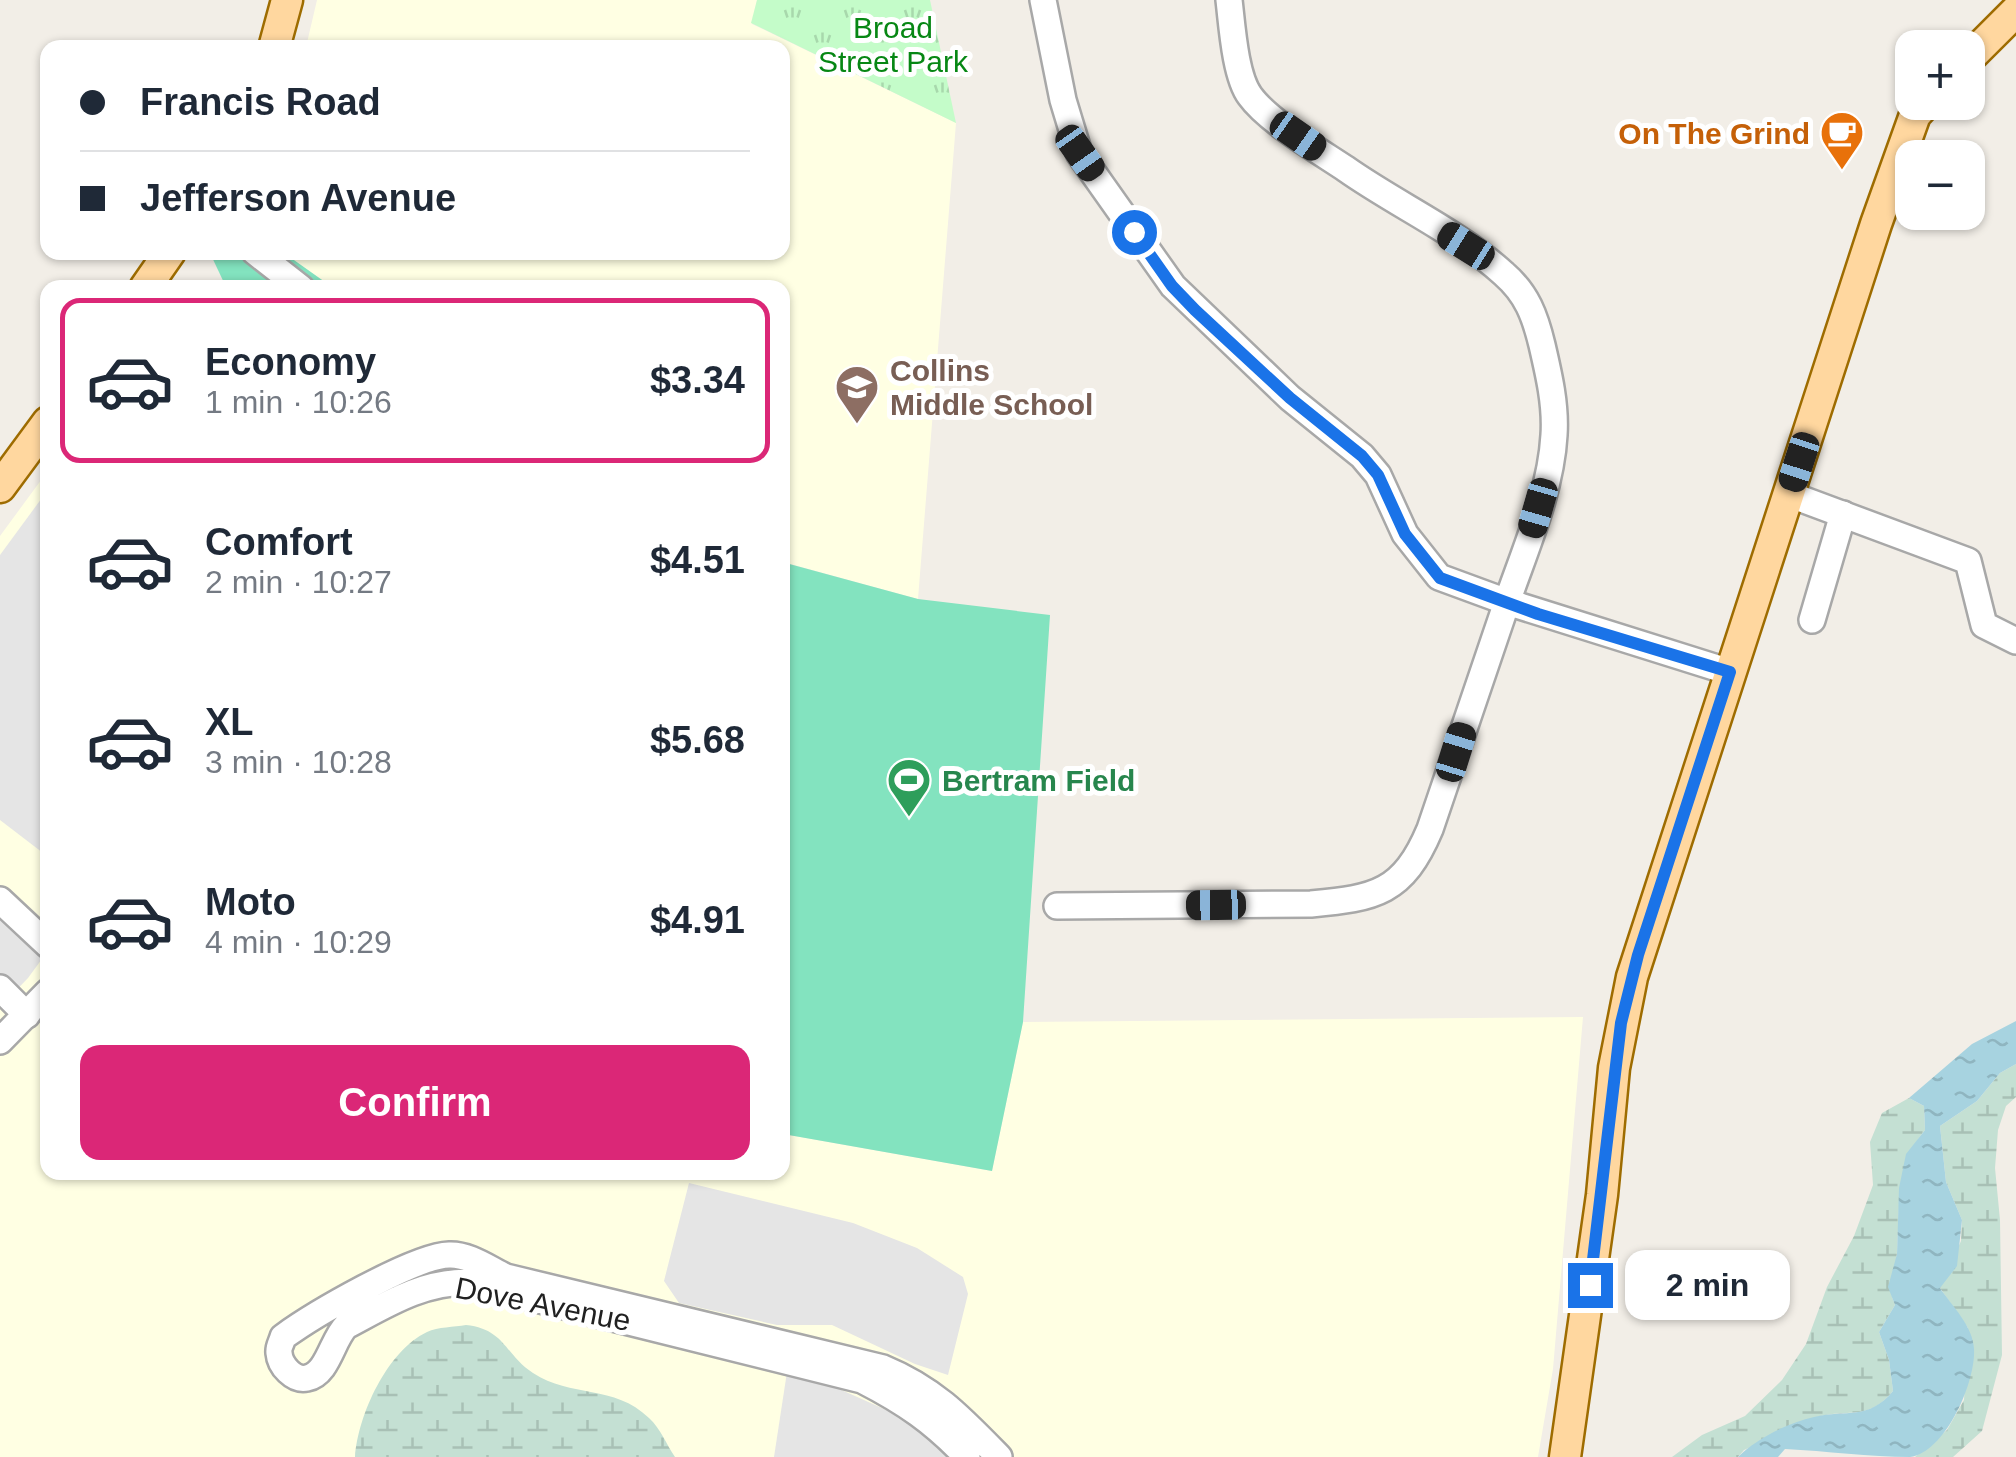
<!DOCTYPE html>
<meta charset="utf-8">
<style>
:root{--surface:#fff;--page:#f6f6f7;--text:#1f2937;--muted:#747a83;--line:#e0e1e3;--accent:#db2777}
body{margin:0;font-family:Arial,sans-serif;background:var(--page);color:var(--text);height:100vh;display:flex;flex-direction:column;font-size:38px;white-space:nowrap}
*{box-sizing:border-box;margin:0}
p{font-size:32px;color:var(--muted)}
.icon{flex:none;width:55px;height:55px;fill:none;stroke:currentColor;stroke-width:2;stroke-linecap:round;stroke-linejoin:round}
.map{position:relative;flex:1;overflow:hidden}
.panel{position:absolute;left:40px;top:280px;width:750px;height:900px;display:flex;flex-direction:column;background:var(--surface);border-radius:20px;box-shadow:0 2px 8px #0004}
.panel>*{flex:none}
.top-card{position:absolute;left:40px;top:40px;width:750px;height:220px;border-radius:20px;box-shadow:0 2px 8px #0004;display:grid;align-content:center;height:220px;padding:0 40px;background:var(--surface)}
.fabs{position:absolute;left:1895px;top:30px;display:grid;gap:20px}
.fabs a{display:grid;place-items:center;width:90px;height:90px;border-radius:20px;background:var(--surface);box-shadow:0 2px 8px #0004;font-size:50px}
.end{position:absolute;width:45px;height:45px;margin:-22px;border:12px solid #1a73e8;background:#fff;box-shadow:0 0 0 5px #fff}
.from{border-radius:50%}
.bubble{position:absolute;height:70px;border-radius:20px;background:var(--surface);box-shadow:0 2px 8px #0004;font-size:32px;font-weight:700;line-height:70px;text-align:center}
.car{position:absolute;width:30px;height:60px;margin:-30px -15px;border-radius:12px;box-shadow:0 0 8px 2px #0007;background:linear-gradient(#222 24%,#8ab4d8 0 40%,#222 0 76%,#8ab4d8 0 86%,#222 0)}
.top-card b{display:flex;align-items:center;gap:35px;height:95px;font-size:38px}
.top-card b+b{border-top:2px solid var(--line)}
.top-card i{width:25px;height:25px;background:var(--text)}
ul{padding:18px 0 0;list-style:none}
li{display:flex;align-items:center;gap:30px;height:165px;margin:0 20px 15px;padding:0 20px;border:5px solid transparent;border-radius:20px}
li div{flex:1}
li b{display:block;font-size:38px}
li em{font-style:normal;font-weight:700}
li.selected{border-color:var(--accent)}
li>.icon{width:90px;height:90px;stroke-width:1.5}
.cta{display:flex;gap:20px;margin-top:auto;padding:20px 40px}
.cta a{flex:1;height:115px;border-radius:20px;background:var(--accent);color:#fff;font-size:40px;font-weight:700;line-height:115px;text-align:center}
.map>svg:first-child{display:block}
.education{fill:#ffffe3}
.wetland{fill:url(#wetland-marsh)}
.park{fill:url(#park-tufts)}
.pitch{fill:#83e3bf}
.parking{fill:#e5e5e5}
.water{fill:url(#water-ripples)}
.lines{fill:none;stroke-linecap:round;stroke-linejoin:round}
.minor-casing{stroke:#a8a8a8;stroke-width:30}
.major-casing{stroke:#9e6c00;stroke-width:35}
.minor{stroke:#fff;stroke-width:25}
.major{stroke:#ffd79f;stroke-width:30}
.route{stroke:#1a73e8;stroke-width:12}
.labels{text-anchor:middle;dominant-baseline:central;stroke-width:10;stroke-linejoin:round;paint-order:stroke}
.park-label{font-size:30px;fill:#078714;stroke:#fff}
.food-label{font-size:30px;font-weight:bold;fill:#c56008;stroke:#fff;text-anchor:end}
.education-label{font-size:30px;font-weight:bold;fill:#785e54;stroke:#fff;text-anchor:start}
.leisure-label{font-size:30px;font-weight:bold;fill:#27864d;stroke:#fff;text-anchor:start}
.street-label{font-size:30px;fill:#212121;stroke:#fff}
</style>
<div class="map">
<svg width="2016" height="1457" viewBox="0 0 2016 1457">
<defs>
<pattern id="wetland-marsh" width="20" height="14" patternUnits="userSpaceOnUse" patternTransform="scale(2.5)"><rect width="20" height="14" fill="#c4e0d3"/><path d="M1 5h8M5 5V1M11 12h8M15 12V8" fill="none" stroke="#a8c0b5"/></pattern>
<pattern id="park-tufts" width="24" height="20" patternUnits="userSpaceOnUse" patternTransform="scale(2.5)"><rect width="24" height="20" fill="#c4fcc9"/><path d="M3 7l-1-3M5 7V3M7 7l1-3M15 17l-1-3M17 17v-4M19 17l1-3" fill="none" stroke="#a8d8ac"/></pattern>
<pattern id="water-ripples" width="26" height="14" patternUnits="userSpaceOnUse" patternTransform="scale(2.5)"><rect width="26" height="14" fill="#a7d3e0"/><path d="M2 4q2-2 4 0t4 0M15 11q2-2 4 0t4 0" fill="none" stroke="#8fb5c0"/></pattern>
</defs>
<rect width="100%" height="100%" fill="#f2eee7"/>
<g class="education">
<polygon points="317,0 757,0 752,24 956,123 918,599 783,562 782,288 332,287 284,253 782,252 782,48 306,47"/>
<polygon points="47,472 48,1172 782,1172 783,1134 992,1171 1023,1022 1583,1017 1553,1369 1538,1457 0,1457 0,536"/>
</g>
<g class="wetland">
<polygon points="2016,1064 2016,1097 2006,1106 1998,1130 1995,1168 2000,1220 2002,1355 1982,1431 1953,1457 1915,1457 1947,1430 1964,1400 1968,1328 1940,1288 1961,1241 1962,1220 1946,1182 1940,1126 1977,1101 2000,1073"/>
<path d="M1909,1098L1924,1106L1925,1130C1895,1165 1900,1209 1897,1252C1896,1276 1885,1281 1895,1305L1879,1332L1889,1360L1893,1391C1866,1424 1845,1406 1811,1419C1789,1427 1767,1440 1744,1450L1738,1457H1672L1702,1435L1745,1416L1782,1380L1806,1344L1827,1287L1854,1236L1873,1185L1870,1142L1882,1113Z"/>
<path d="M466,1325C505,1329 505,1355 533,1373C571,1398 614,1384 649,1418C661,1429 666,1444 675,1457H355C358,1415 387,1351 427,1332C438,1327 454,1327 466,1325Z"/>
</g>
<polygon class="park" points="757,0 930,0 956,123 751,23"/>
<g class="pitch">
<polygon points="210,253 284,253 332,287 226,287"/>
<polygon points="782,562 918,599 1050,615 1023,1022 992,1171 783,1134"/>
</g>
<g class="parking">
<polygon points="47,491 47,856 0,820 0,555"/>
<polygon points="0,887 48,931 47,952 28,978 0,1007"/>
<polygon points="689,1183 853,1223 917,1248 963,1277 968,1294 948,1375 915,1364 832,1325 777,1325 679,1303 664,1281"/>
<polygon points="787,1372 828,1384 929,1429 955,1457 774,1457"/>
</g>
<path class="water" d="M2016,1021V1064L2000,1073L1977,1101L1940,1126L1946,1182L1962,1220L1957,1266L1940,1288C1952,1306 1973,1326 1974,1349C1976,1381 1946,1452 1910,1457C1870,1457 1826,1451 1785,1449L1778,1457H1738C1757,1438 1788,1423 1814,1417C1847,1409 1868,1421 1893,1391L1889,1360L1879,1332L1895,1305L1888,1287L1897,1254L1899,1188L1906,1154L1925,1130L1924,1106L1909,1098L1972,1044Z"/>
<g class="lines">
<defs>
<g id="minor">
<path d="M1043,0L1063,100L1079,153L1173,286L1290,398L1362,456L1378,475L1405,534L1439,577L1507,602C1525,550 1551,491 1554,435C1556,405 1549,375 1542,345C1535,316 1527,294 1504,274C1458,232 1397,205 1346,169C1319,151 1268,121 1250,96C1235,76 1232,25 1229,0"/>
<polyline points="255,252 301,288"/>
<polyline points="1788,494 1968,561 1984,625 2016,641"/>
<polyline points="1812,620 1843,514"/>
<polyline points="0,900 48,945"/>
<path d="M1057,906L1311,904C1376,898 1403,893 1430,829L1507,602L1730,672"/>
<polyline points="0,988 27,1015"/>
<polyline points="0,1041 48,992"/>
<path d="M967,1457C934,1422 905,1402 862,1380L468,1282C421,1282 386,1305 346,1326C332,1340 328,1374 307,1378C294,1381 280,1366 279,1353C278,1347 282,1342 283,1337C313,1315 414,1256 449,1255C469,1254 489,1269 506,1277L883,1368C934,1389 961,1418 999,1457"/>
</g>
<g id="major">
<polyline points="274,48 287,0"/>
<polyline points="1968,59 2016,11"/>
<polyline points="145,288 170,252"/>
<polyline points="0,487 48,422"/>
<polyline points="1565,1457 1602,1195 1614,1068 1632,977 1876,224 1915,115 1927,102"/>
</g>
</defs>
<use href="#minor" class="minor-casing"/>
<use href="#major" class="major-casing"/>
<use href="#minor" class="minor"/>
<use href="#major" class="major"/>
</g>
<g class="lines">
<polyline class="route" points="1134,232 1172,286 1195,310 1290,398 1362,456 1378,475 1405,534 1440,578 1538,614 1730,672 1638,955 1621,1023 1590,1285"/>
</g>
<defs>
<symbol id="cafe-pin" viewBox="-11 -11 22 30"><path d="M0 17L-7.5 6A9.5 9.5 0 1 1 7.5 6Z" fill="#e8710a" stroke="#fff"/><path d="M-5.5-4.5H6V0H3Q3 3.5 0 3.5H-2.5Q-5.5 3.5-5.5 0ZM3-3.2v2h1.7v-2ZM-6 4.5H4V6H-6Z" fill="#fff"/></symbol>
<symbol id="school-pin" viewBox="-11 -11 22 30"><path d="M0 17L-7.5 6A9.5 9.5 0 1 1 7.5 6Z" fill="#8d6e63" stroke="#fff"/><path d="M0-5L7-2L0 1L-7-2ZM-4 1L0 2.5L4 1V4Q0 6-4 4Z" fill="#fff"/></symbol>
<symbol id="stadium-pin" viewBox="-11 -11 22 30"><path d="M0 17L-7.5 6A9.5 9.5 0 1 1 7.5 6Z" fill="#2e9e5b" stroke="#fff"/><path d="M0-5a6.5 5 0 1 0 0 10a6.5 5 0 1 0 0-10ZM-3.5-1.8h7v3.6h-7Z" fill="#fff"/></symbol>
</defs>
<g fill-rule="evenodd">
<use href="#cafe-pin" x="1817" y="108" width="50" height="68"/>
<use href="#school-pin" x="832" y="362" width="50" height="68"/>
<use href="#stadium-pin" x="884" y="755" width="50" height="68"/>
</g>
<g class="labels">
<g class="park-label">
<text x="893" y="27">Broad<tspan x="893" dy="34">Street Park</tspan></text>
</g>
<g class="food-label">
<text x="1810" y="133">On The Grind</text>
</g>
<g class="education-label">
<text x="890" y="370">Collins<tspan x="890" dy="34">Middle School</tspan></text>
</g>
<g class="leisure-label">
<text x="942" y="780">Bertram Field</text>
</g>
<g class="street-label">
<text transform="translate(543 1304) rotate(11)">Dove Avenue</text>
</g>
</g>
</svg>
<div class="fabs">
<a>+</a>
<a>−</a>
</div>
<i class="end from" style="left:1134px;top:232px"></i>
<i class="end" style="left:1590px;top:1285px"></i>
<div class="bubble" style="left:1625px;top:1250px;width:165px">2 min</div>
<i class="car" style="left:1298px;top:136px;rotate:125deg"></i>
<i class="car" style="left:1080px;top:153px;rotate:145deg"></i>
<i class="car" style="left:1466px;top:246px;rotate:302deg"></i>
<i class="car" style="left:1799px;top:462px;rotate:198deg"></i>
<i class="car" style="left:1538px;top:508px;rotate:196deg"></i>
<i class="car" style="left:1456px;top:752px;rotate:17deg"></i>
<i class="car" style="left:1216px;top:905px;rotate:269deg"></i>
<div class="top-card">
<b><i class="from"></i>Francis Road</b>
<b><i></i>Jefferson Avenue</b>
</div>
<section class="panel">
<ul>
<li class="selected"><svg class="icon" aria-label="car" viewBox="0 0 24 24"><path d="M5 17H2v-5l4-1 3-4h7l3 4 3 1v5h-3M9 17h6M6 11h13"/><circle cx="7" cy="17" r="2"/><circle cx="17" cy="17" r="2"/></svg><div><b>Economy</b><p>1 min · 10:26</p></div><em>$3.34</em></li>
<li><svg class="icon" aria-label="car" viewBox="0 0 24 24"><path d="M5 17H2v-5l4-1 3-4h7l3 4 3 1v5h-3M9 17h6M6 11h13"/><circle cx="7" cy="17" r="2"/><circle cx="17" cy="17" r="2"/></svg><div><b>Comfort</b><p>2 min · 10:27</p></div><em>$4.51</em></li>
<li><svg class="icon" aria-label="car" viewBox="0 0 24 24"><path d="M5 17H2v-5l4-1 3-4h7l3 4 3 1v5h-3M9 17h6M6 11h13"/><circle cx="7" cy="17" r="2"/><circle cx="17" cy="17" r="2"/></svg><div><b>XL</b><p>3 min · 10:28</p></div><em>$5.68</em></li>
<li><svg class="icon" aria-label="car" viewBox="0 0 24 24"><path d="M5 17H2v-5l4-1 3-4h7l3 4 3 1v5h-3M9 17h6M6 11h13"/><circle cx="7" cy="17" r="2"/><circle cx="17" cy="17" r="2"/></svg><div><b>Moto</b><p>4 min · 10:29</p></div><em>$4.91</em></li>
</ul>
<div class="cta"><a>Confirm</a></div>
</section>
</div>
